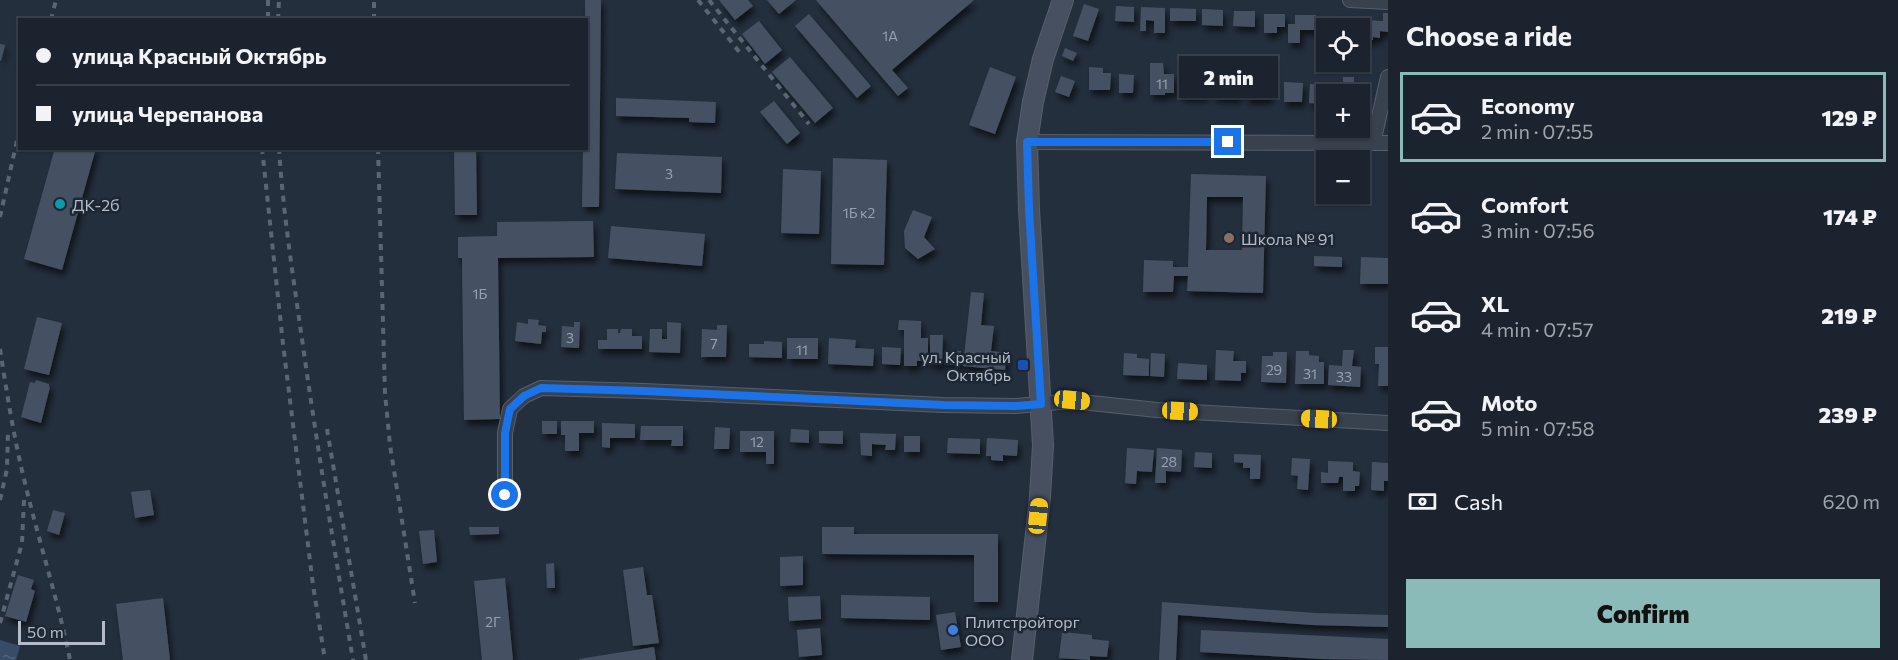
<!DOCTYPE html>
<meta charset="utf-8">
<style>
:root{--surface:#1b232e;--page:#242b36;--text:#f1f3f6;--muted:#a0a4aa;--line:#39404a;--accent:#8bbbb9}
body{margin:0;font-family:Commissioner,sans-serif;background:var(--page);color:var(--text);height:100vh;display:flex;flex-direction:column;font-size:22px;white-space:nowrap}
*{box-sizing:border-box;margin:0}
p{font-size:20px;color:var(--muted)}
.icon{flex:none;width:33px;height:33px;fill:none;stroke:currentColor;stroke-width:2;stroke-linecap:round;stroke-linejoin:round}
.map{position:relative;flex:1;overflow:hidden}
.panel{display:flex;flex-direction:column;background:var(--surface);width:510px}
.panel>*{flex:none}
.banner{position:absolute;left:18px;top:18px;width:570px;height:132px;border-radius:0px;box-shadow:0 2px 4px #0004,0 0 0 2px var(--line);display:grid;align-content:center;height:132px;padding:0 18px;background:var(--surface)}
.buttons{position:absolute;left:1316px;top:18px;display:grid;gap:12px}
.buttons a{display:grid;place-items:center;width:54px;height:54px;border-radius:0px;background:var(--surface);box-shadow:0 2px 4px #0004,0 0 0 2px var(--line);font-size:30px}
.scale{position:absolute;left:18px;bottom:15px;width:87px;box-sizing:border-box;padding-left:6px;border:3px solid #b4bcc9;border-top:0;font-size:16px;line-height:21px;white-space:nowrap;color:#b4bcc9;-webkit-text-stroke:4px #1d2633;paint-order:stroke}
.end{position:absolute;width:27px;height:27px;margin:-14px;border:8px solid #1a73e8;background:#fff;box-shadow:0 0 0 3px #fff}
.from{border-radius:50%}
.bubble{position:absolute;height:42px;border-radius:0px;background:var(--surface);box-shadow:0 2px 4px #0004,0 0 0 2px var(--line);font-size:20px;font-weight:800;line-height:42px;text-align:center}
.car{position:absolute;width:18px;height:36px;margin:-18px -9px;border-radius:8px;box-shadow:0 0 4px 2px #0007;background:linear-gradient(#f5c518 24%,#345 0 40%,#f5c518 0 76%,#345 0 86%,#f5c518 0)}
.banner b{display:flex;align-items:center;gap:21px;height:57px;font-size:22px}
.banner b+b{border-top:2px solid var(--line)}
.banner i{width:15px;height:15px;background:var(--text)}
ul{padding:0;list-style:none}
li{display:flex;align-items:center;gap:18px;height:90px;margin:0 12px 9px;padding:0 6px;border:3px solid transparent;border-radius:0px}
li div{flex:1}
li b{display:block;font-size:22px}
li em{font-style:normal;font-weight:800}
li.on{border-color:var(--accent)}
li>.icon{width:54px;height:54px;stroke-width:1.5}
h2{padding:0 18px;font-size:27px;line-height:72px}
.pay{display:flex;align-items:center;gap:15px;height:66px;padding:0 18px;font-size:22px}
.pay p{margin-inline-start:auto}
.button{display:flex;gap:12px;margin-top:auto;padding:12px 18px}
.button a{flex:1;height:69px;border-radius:0px;background:var(--accent);color:#111;font-size:24px;font-weight:800;line-height:69px;text-align:center}
main{display:flex;flex:1;min-height:0}
.map>svg:first-child{display:block}
.water{fill:url(#water-ripples)}
.building{fill:#455162;fill-rule:evenodd;filter:url(#shadow)}
.lines{fill:none;stroke-linecap:round;stroke-linejoin:round}
.minor-casing{stroke:#565f6c;stroke-width:16}
.secondary-casing{stroke:#565f6c;stroke-width:22}
.minor{stroke:#38414e;stroke-width:14}
.secondary{stroke:#465061;stroke-width:20}
.rail{stroke:#5a6575;stroke-width:4;stroke-dasharray:6 6;stroke-linecap:butt}
.route{stroke:#1a73e8;stroke-width:8}
.culture-dot{fill:#0f9aa8;stroke:#1d2633;stroke-width:2}
.education-dot{fill:#8d6e63;stroke:#1d2633;stroke-width:2}
.transit-dot{fill:#1a4fb4;stroke:#1d2633;stroke-width:2}
.shop-dot{fill:#3f7fe0;stroke:#1d2633;stroke-width:2}
.labels{text-anchor:middle;dominant-baseline:central;stroke-width:5;stroke-linejoin:round;paint-order:stroke}
.number-label{font-size:14px;fill:#98a1af}
.poi-label{font-size:16px;fill:#b4bcc9;stroke:#1d2633;text-anchor:start}
</style>
<main>
<div class="map">
<svg width="1388" height="660" viewBox="0 0 1388 660">
<defs>
<pattern id="water-ripples" width="26" height="14" patternUnits="userSpaceOnUse" patternTransform="scale(1.5)"><rect width="26" height="14" fill="#394c67"/><path d="M2 4q2-2 4 0t4 0M15 11q2-2 4 0t4 0" fill="none" stroke="#53647b"/></pattern>
<filter id="shadow"><feDropShadow dx="3" dy="5.5" stdDeviation="3" flood-color="#0009"/></filter>
</defs>
<rect width="100%" height="100%" fill="#242f3e"/>
<polygon class="water" points="0,640 20,646 16,660 0,660"/>
<g class="building">
<polygon points="585,0 601,0 599,207 582,207 583,148 586,148"/>
<polygon points="719,0 748,0 753,6 735,20"/>
<polygon points="767,0 796,0 779,14"/>
<polygon points="816,0 974,0 892,70 908,88 898,96"/>
<polygon points="1084,4 1099,9 1088,41 1073,36"/>
<polygon points="1116,6 1134,7 1134,22 1115,21"/>
<polygon points="1141,7 1165,8 1165,33 1154,33 1154,21 1146,20 1146,31 1140,31"/>
<polygon points="1170,8 1196,9 1196,21 1170,21"/>
<polygon points="1202,9 1223,10 1223,26 1202,25"/>
<polygon points="1234,11 1255,11 1255,27 1233,26"/>
<polygon points="1383,13 1388,13 1388,32 1380,31 1380,38 1373,37 1373,40 1361,40 1362,20 1383,21"/>
<polygon points="809,14 871,86 857,98 795,26"/>
<polygon points="1264,14 1285,14 1285,27 1277,27 1277,33 1264,33"/>
<polygon points="1295,15 1316,15 1316,30 1300,30 1300,43 1288,43 1288,24 1295,24"/>
<polygon points="1330,16 1350,16 1350,28 1329,28"/>
<polygon points="759,21 782,50 765,64 742,34"/>
<polygon points="0,44 5,45 1,61 0,60"/>
<polygon points="1065,48 1077,53 1073,61 1062,56"/>
<polygon points="790,57 833,108 815,123 772,72"/>
<polygon points="1150,63 1163,63 1164,74 1174,74 1174,93 1165,93 1165,95 1150,95"/>
<polygon points="990,67 1016,77 995,134 969,125"/>
<polygon points="1089,67 1103,68 1103,73 1111,73 1110,90 1089,90"/>
<polygon points="1182,68 1199,69 1199,76 1205,76 1204,97 1181,96"/>
<polygon points="1215,71 1226,72 1226,76 1231,76 1231,83 1239,83 1238,98 1213,97"/>
<polygon points="1119,74 1134,75 1133,93 1119,93"/>
<polygon points="1061,76 1075,81 1069,97 1055,92"/>
<polygon points="1247,76 1270,76 1270,99 1246,99"/>
<polygon points="1343,77 1354,77 1354,88 1359,88 1359,94 1343,94"/>
<polygon points="1284,82 1303,83 1302,102 1284,102"/>
<polygon points="1310,84 1328,85 1326,104 1309,103"/>
<polygon points="616,98 716,102 715,123 689,122 689,118 616,116"/>
<polygon points="774,101 800,133 787,144 760,112"/>
<polygon points="55,148 96,148 62,270 24,259"/>
<polygon points="454,148 476,148 477,215 455,215"/>
<polygon points="617,153 722,157 721,193 615,189"/>
<polygon points="833,158 887,160 884,265 831,264"/>
<polygon points="783,169 821,171 819,234 781,233"/>
<path d="M1191,174L1266,176L1263,293L1187,291L1188,276H1174L1173,292H1143L1144,260L1173,261V267H1188ZM1207,197H1243L1242,250H1206Z"/>
<polygon points="913,210 932,217 924,237 935,249 918,259 905,248 904,231"/>
<polygon points="593,221 594,257 498,258 500,419 464,420 462,258 458,258 458,237 497,236 497,222"/>
<polygon points="611,226 705,234 702,266 608,258"/>
<polygon points="1314,256 1342,257 1342,267 1314,266"/>
<polygon points="1361,257 1388,258 1388,284 1360,284"/>
<polygon points="971,292 984,293 981,325 994,326 991,351 1007,353 1005,370 963,366"/>
<polygon points="37,317 62,323 49,375 24,369"/>
<polygon points="528,319 539,320 538,325 546,326 546,332 542,332 541,344 515,341 517,322 528,324"/>
<polygon points="899,320 921,321 921,338 928,338 928,361 917,361 917,366 904,366 904,330 898,330"/>
<polygon points="574,322 580,322 579,348 561,347 562,326 574,327"/>
<polygon points="667,322 681,323 680,353 649,352 650,329 662,329 662,339 667,339"/>
<polygon points="717,325 727,325 726,357 701,357 702,329 717,330"/>
<polygon points="607,329 618,329 618,333 620,333 621,329 632,329 632,336 642,336 642,349 598,349 598,340 607,340"/>
<polygon points="930,335 943,335 942,365 930,364"/>
<rect x="787" y="338" width="31" height="21"/>
<polygon points="829,338 856,340 855,348 874,349 873,366 828,364"/>
<polygon points="764,341 782,342 782,358 749,357 749,344 764,344"/>
<polygon points="882,347 901,348 900,365 882,364"/>
<polygon points="1375,347 1388,347 1388,386 1378,386 1379,364 1375,364"/>
<polygon points="1216,350 1234,351 1233,361 1246,361 1246,373 1241,373 1241,381 1215,380"/>
<polygon points="1343,350 1354,350 1352,366 1361,367 1360,387 1328,385 1329,365 1342,366"/>
<polygon points="945,351 961,351 961,365 944,365"/>
<polygon points="1296,351 1309,351 1309,355 1319,356 1319,362 1324,362 1324,384 1295,384"/>
<polygon points="1273,352 1287,352 1286,383 1261,382 1262,356 1273,356"/>
<polygon points="1124,353 1137,354 1137,358 1149,359 1149,376 1123,375"/>
<polygon points="1151,353 1165,354 1164,377 1150,376"/>
<polygon points="1178,363 1207,365 1207,380 1177,379"/>
<polygon points="36,380 49,384 49,387 50,387 41,423 21,417 30,382 35,383"/>
<rect x="542" y="421" width="15" height="13"/>
<polygon points="561,421 594,421 594,433 579,433 579,451 565,451 565,435 561,435"/>
<polygon points="602,423 635,424 635,438 610,438 610,448 602,447"/>
<polygon points="641,426 683,426 683,446 671,446 672,440 640,440"/>
<polygon points="715,427 730,428 729,449 714,449"/>
<polygon points="791,429 809,430 809,443 790,442"/>
<polygon points="740,431 774,431 774,464 766,464 766,452 740,452"/>
<polygon points="819,431 843,431 843,444 819,443"/>
<polygon points="860,433 896,434 895,450 885,450 886,445 872,444 872,456 861,455"/>
<rect x="904" y="436" width="16" height="16"/>
<polygon points="948,438 980,439 980,454 947,453"/>
<polygon points="987,438 1018,440 1017,456 1003,455 1003,461 991,460 991,456 986,456"/>
<polygon points="1127,448 1154,450 1152,472 1137,471 1136,484 1125,483"/>
<polygon points="1157,448 1182,450 1181,472 1166,471 1166,483 1155,483"/>
<polygon points="1195,452 1212,453 1212,468 1194,467"/>
<polygon points="1234,454 1261,455 1260,479 1250,479 1250,468 1243,468 1243,463 1234,462"/>
<polygon points="1292,458 1310,459 1308,490 1297,489 1298,476 1291,475"/>
<polygon points="1328,461 1353,462 1353,471 1360,472 1359,486 1355,486 1355,491 1343,491 1343,477 1339,477 1338,483 1321,483 1321,472 1328,473"/>
<polygon points="1372,462 1388,463 1388,481 1384,481 1384,491 1371,490"/>
<polygon points="150,490 154,515 135,518 131,492"/>
<polygon points="53,510 65,513 59,535 47,531"/>
<polygon points="469,527 499,527 499,534 470,535"/>
<polygon points="822,527 854,527 854,534 998,534 998,602 974,602 974,555 822,554"/>
<polygon points="434,530 437,562 423,564 419,531"/>
<polygon points="803,556 803,585 780,586 780,557"/>
<polygon points="554,563 555,588 547,588 546,564"/>
<polygon points="643,567 647,595 652,595 659,643 633,646 623,570"/>
<polygon points="18,575 34,580 31,589 35,591 26,622 5,616"/>
<polygon points="505,578 513,660 482,660 474,581"/>
<polygon points="841,595 930,597 930,620 841,618"/>
<polygon points="820,596 821,619 789,621 788,597"/>
<polygon points="163,598 170,660 123,660 116,604"/>
<polygon points="1162,602 1315,613 1388,615 1388,627 1312,625 1178,615 1176,660 1159,660"/>
<polygon points="955,612 961,647 941,650 936,615"/>
<polygon points="820,628 822,655 799,657 797,630"/>
<polygon points="1201,630 1388,639 1388,660 1321,659 1200,652"/>
<polygon points="1062,632 1092,635 1092,639 1109,641 1107,657 1090,656 1090,660 1059,658"/>
<polygon points="654,647 656,660 579,660 579,659"/>
</g>
<g class="lines">
<defs>
<g id="minor">
<polyline points="1350,0 1388,2"/>
<polyline points="1027,142 1388,143"/>
<polyline points="1373,143 1388,77"/>
<polyline points="505,495 505,433 510,409 524,396 541,388 644,391 943,405 1015,406 1072,401 1157,410 1388,423"/>
</g>
<polyline id="secondary" points="1022,660 1040,497 1043,445 1029,209 1027,142 1033,102 1043,59 1063,0"/>
</defs>
<use href="#minor" class="minor-casing"/>
<use href="#secondary" class="secondary-casing"/>
<use href="#minor" class="minor"/>
<use href="#secondary" class="secondary"/>
<g class="rail">
<polyline points="268,0 268,20"/>
<polyline points="698,0 741,54"/>
<polyline points="709,0 809,124"/>
<polyline points="51,20 56,0"/>
<polyline points="278,20 279,0"/>
<polyline points="374,20 374,0"/>
<polyline points="262,148 283,344 313,585 325,660"/>
<path d="M279,148C283,212 293,276 302,339C317,446 335,553 353,660"/>
<polyline points="378,148 385,393 390,445 415,603"/>
<polyline points="0,217 18,136"/>
<path d="M0,349C7,394 14,439 25,483C39,542 58,600 70,660"/>
<polyline points="327,429 366,660"/>
<polyline points="0,500 7,469 8,432"/>
<polyline points="0,623 22,543 24,500"/>
</g>
</g>
<g class="lines">
<polyline class="route" points="505,495 505,433 510,409 524,396 541,388 644,391 944,405 1015,406 1041,404 1029,209 1027,142 1228,142"/>
</g>
<circle class="culture-dot" cx="60" cy="204" r="6"/>
<circle class="education-dot" cx="1229" cy="238" r="6"/>
<rect class="transit-dot" x="1017" y="359" width="12" height="12" rx="3"/>
<circle class="shop-dot" cx="953" cy="630" r="6"/>
<g class="labels">
<g class="number-label">
<text x="890" y="35">1А</text>
<text x="1162" y="83">11</text>
<text x="669" y="173">3</text>
<text x="859" y="212">1Б к2</text>
<text x="480" y="293">1Б</text>
<text x="570" y="337">3</text>
<text x="714" y="343">7</text>
<text x="802" y="349">11</text>
<text x="1274" y="369">29</text>
<text x="1310" y="373">31</text>
<text x="1344" y="376">33</text>
<text x="757" y="441">12</text>
<text x="1169" y="461">28</text>
<text x="493" y="621">2Г</text>
</g>
<g class="poi-label">
<text x="72" y="204">ДК-2б</text>
<text x="1241" y="238">Школа № 91</text>
<text x="1011" y="356" text-anchor="end">ул. Красный<tspan x="1011" dy="18">Октябрь</tspan></text>
<text x="965" y="621">Плитстройторг<tspan x="965" dy="18">ООО</tspan></text>
</g>
</g>
</svg>
<div class="buttons">
<a><svg class="icon" aria-label="locate" viewBox="0 0 24 24"><circle cx="12" cy="12" r="6"/><path d="M12 2v4M12 18v4M2 12h4M18 12h4"/></svg></a>
<a>+</a>
<a>−</a>
</div>
<div class="scale">50 m</div>
<i class="end from" style="left:505px;top:495px"></i>
<i class="end" style="left:1228px;top:142px"></i>
<div class="bubble" style="left:1179px;top:56px;width:99px">2 min</div>
<i class="car" style="left:1072px;top:400px;rotate:96deg"></i>
<i class="car" style="left:1180px;top:411px;rotate:93deg"></i>
<i class="car" style="left:1319px;top:419px;rotate:273deg"></i>
<i class="car" style="left:1038px;top:516px;rotate:6deg"></i>
<div class="banner">
<b><i class="from"></i>улица Красный Октябрь</b>
<b><i></i>улица Черепанова</b>
</div>
</div>
<section class="panel">
<h2>Choose a ride</h2>
<ul>
<li class="on"><svg class="icon" aria-label="car" viewBox="0 0 24 24"><path d="M5 17H2v-5l4-1 3-4h7l3 4 3 1v5h-3M9 17h6M6 11h13"/><circle cx="7" cy="17" r="2"/><circle cx="17" cy="17" r="2"/></svg><div><b>Economy</b><p>2 min · 07:55</p></div><em>129 ₽</em></li>
<li><svg class="icon" aria-label="car" viewBox="0 0 24 24"><path d="M5 17H2v-5l4-1 3-4h7l3 4 3 1v5h-3M9 17h6M6 11h13"/><circle cx="7" cy="17" r="2"/><circle cx="17" cy="17" r="2"/></svg><div><b>Comfort</b><p>3 min · 07:56</p></div><em>174 ₽</em></li>
<li><svg class="icon" aria-label="car" viewBox="0 0 24 24"><path d="M5 17H2v-5l4-1 3-4h7l3 4 3 1v5h-3M9 17h6M6 11h13"/><circle cx="7" cy="17" r="2"/><circle cx="17" cy="17" r="2"/></svg><div><b>XL</b><p>4 min · 07:57</p></div><em>219 ₽</em></li>
<li><svg class="icon" aria-label="car" viewBox="0 0 24 24"><path d="M5 17H2v-5l4-1 3-4h7l3 4 3 1v5h-3M9 17h6M6 11h13"/><circle cx="7" cy="17" r="2"/><circle cx="17" cy="17" r="2"/></svg><div><b>Moto</b><p>5 min · 07:58</p></div><em>239 ₽</em></li>
</ul>
<div class="pay"><svg class="icon" aria-label="cash" viewBox="0 0 24 24"><path d="M3 7h18v10H3z"/><circle cx="12" cy="12" r="2"/></svg>Cash<p>620 m</p></div>
<div class="button"><a>Confirm</a></div>
</section>
</main>
